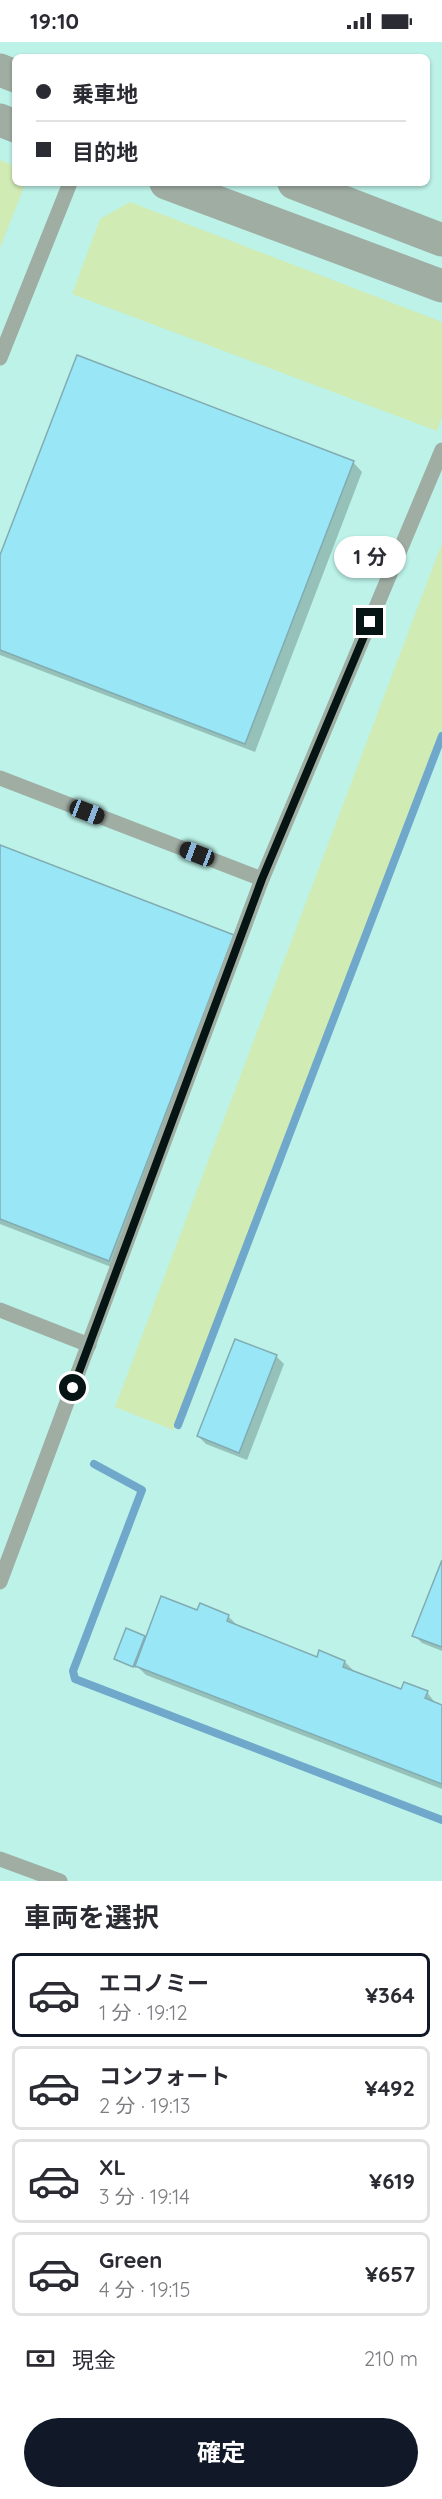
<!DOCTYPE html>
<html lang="ja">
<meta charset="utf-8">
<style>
:root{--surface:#fff;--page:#f2f2f3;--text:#2b2b33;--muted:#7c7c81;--line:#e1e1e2;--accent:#111827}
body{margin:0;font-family:Quicksand,"Noto Sans JP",sans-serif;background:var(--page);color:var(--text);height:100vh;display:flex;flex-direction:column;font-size:22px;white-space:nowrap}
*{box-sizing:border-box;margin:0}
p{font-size:20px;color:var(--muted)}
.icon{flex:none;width:33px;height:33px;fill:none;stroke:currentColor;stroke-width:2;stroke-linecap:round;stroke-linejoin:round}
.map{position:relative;height:1839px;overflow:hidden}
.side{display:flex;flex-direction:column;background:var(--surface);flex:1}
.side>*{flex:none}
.top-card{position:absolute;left:12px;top:12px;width:418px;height:132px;border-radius:9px;box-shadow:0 2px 4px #0004;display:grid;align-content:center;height:132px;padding:0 24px;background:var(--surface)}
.end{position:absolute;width:27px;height:27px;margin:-14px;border:8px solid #061513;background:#fff;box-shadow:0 0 0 3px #fff}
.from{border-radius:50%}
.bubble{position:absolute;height:42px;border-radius:21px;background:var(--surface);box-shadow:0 2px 4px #0004;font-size:20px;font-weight:700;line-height:42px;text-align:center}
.car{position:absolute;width:18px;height:36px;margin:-18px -9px;border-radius:8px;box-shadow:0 0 4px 2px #0007;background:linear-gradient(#222 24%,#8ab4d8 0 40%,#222 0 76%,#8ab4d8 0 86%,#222 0)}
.top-card b{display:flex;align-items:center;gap:21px;height:57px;font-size:22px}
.top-card b+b{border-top:2px solid var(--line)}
.top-card i{width:15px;height:15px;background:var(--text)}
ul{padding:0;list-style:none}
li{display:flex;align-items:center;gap:18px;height:84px;margin:0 12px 9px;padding:0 12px;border:3px solid var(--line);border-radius:9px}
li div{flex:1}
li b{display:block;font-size:22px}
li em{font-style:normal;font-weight:700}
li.selected{border-color:var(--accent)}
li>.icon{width:54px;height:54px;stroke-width:1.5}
h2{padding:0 24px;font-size:27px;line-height:72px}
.pay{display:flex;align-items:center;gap:15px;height:66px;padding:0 24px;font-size:22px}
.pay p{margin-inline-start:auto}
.cta{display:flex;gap:12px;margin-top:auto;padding:12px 24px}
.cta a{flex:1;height:69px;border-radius:36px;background:var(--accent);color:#fff;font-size:24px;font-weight:700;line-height:69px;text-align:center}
.status{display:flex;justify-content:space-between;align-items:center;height:42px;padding:0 30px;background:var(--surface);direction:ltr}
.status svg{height:16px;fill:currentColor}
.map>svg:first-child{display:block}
.built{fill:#bcf2e8;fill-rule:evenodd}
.green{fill:#d1ebb5}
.shadow{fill:#0003}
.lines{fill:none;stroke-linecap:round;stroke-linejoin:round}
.stream{stroke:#70a8cc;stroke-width:8}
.building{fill:#99e7f6;stroke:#82abb2;stroke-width:1.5}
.service{stroke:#9fada3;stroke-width:15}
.tertiary{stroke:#9fada3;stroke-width:33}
.route{stroke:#061513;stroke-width:8}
</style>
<div class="status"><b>19:10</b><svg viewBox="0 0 49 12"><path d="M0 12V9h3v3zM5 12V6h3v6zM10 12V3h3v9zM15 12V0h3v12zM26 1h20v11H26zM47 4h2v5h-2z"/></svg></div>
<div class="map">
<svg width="442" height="1839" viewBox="0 0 442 1839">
<rect width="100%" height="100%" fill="#d1fdf5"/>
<path class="built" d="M0,0H442V1839H0ZM15,15H428V141H15Z"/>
<g class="green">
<polygon points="0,118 13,123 15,141 22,141 24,145 0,206"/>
<polygon points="130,160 442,280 442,374 437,389 72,252 100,177"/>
<polygon points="442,501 442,686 173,1388 115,1365"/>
</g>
<g class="shadow">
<polygon points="353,420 362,430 255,710 0,613 0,517"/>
<polygon points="0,805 234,895 119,1228 0,1182"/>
<polygon points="276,1314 284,1322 247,1418 206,1402 198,1394"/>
<polygon points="442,1522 442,1609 422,1601 414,1593"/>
<polygon points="198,1570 228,1574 238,1584 318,1616 345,1620 354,1629 402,1649 427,1650 436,1662 442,1664 442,1747 146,1633 137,1624 136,1626 115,1617 144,1595 147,1597"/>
</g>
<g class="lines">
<g class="stream">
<polyline points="178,1383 442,694"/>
<polyline points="94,1422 142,1448 73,1629 75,1637 442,1778"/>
</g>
</g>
<g class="building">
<polygon points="77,313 354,419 245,702 0,608 0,513"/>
<polygon points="0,803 234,893 109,1219 0,1177"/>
<polygon points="235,1297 277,1313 239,1411 197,1394"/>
<polygon points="442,1518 442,1605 412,1594"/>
<polygon points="161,1554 197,1568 200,1561 229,1573 227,1579 317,1615 319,1608 345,1619 343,1625 401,1647 404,1640 428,1649 425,1656 442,1663 442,1742 135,1624"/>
<polygon points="126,1586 145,1594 133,1625 114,1617"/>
</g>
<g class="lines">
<g class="service">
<polyline points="0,316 70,141"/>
<polyline points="0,736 262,837"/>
<polyline points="0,1268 89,1303"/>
<polyline points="0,1540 262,837 442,408"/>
<polyline points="0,1817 60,1839"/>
</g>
<g class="tertiary">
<polyline points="0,28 15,34"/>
<polyline points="0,78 15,84"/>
<polyline points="166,141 442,244"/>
<polyline points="294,141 442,198"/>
</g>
</g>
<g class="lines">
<polyline class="route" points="73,1346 262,837 370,580"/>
</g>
</svg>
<i class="end from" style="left:73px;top:1346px"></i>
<i class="end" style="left:370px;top:580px"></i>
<div class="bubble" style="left:334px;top:494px;width:72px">1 分</div>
<i class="car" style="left:87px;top:770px;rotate:111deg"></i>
<i class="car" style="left:197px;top:812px;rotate:291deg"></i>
<div class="top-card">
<b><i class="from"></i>乗車地</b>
<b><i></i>目的地</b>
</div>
</div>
<section class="side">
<h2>車両を選択</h2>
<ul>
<li class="selected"><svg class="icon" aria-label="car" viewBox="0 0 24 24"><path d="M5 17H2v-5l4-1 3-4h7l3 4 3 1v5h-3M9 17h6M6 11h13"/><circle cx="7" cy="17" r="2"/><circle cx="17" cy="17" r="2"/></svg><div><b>エコノミー</b><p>1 分 · 19:12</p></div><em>¥364</em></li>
<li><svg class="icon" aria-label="car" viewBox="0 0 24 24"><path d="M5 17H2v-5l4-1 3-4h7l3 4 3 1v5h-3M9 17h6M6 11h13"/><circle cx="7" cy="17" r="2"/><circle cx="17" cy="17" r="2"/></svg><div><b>コンフォート</b><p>2 分 · 19:13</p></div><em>¥492</em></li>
<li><svg class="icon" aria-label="car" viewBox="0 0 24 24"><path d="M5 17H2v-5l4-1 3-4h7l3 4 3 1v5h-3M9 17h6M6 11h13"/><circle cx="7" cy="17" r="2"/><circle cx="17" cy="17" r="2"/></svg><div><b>XL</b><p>3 分 · 19:14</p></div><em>¥619</em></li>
<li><svg class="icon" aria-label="car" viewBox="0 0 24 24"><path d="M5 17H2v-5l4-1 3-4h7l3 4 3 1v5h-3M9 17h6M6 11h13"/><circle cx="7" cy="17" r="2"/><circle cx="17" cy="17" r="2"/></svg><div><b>Green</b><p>4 分 · 19:15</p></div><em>¥657</em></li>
</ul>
<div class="pay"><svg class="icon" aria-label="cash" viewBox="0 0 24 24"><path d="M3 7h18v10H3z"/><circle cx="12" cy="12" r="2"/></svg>現金<p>210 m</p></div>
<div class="cta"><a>確定</a></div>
</section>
